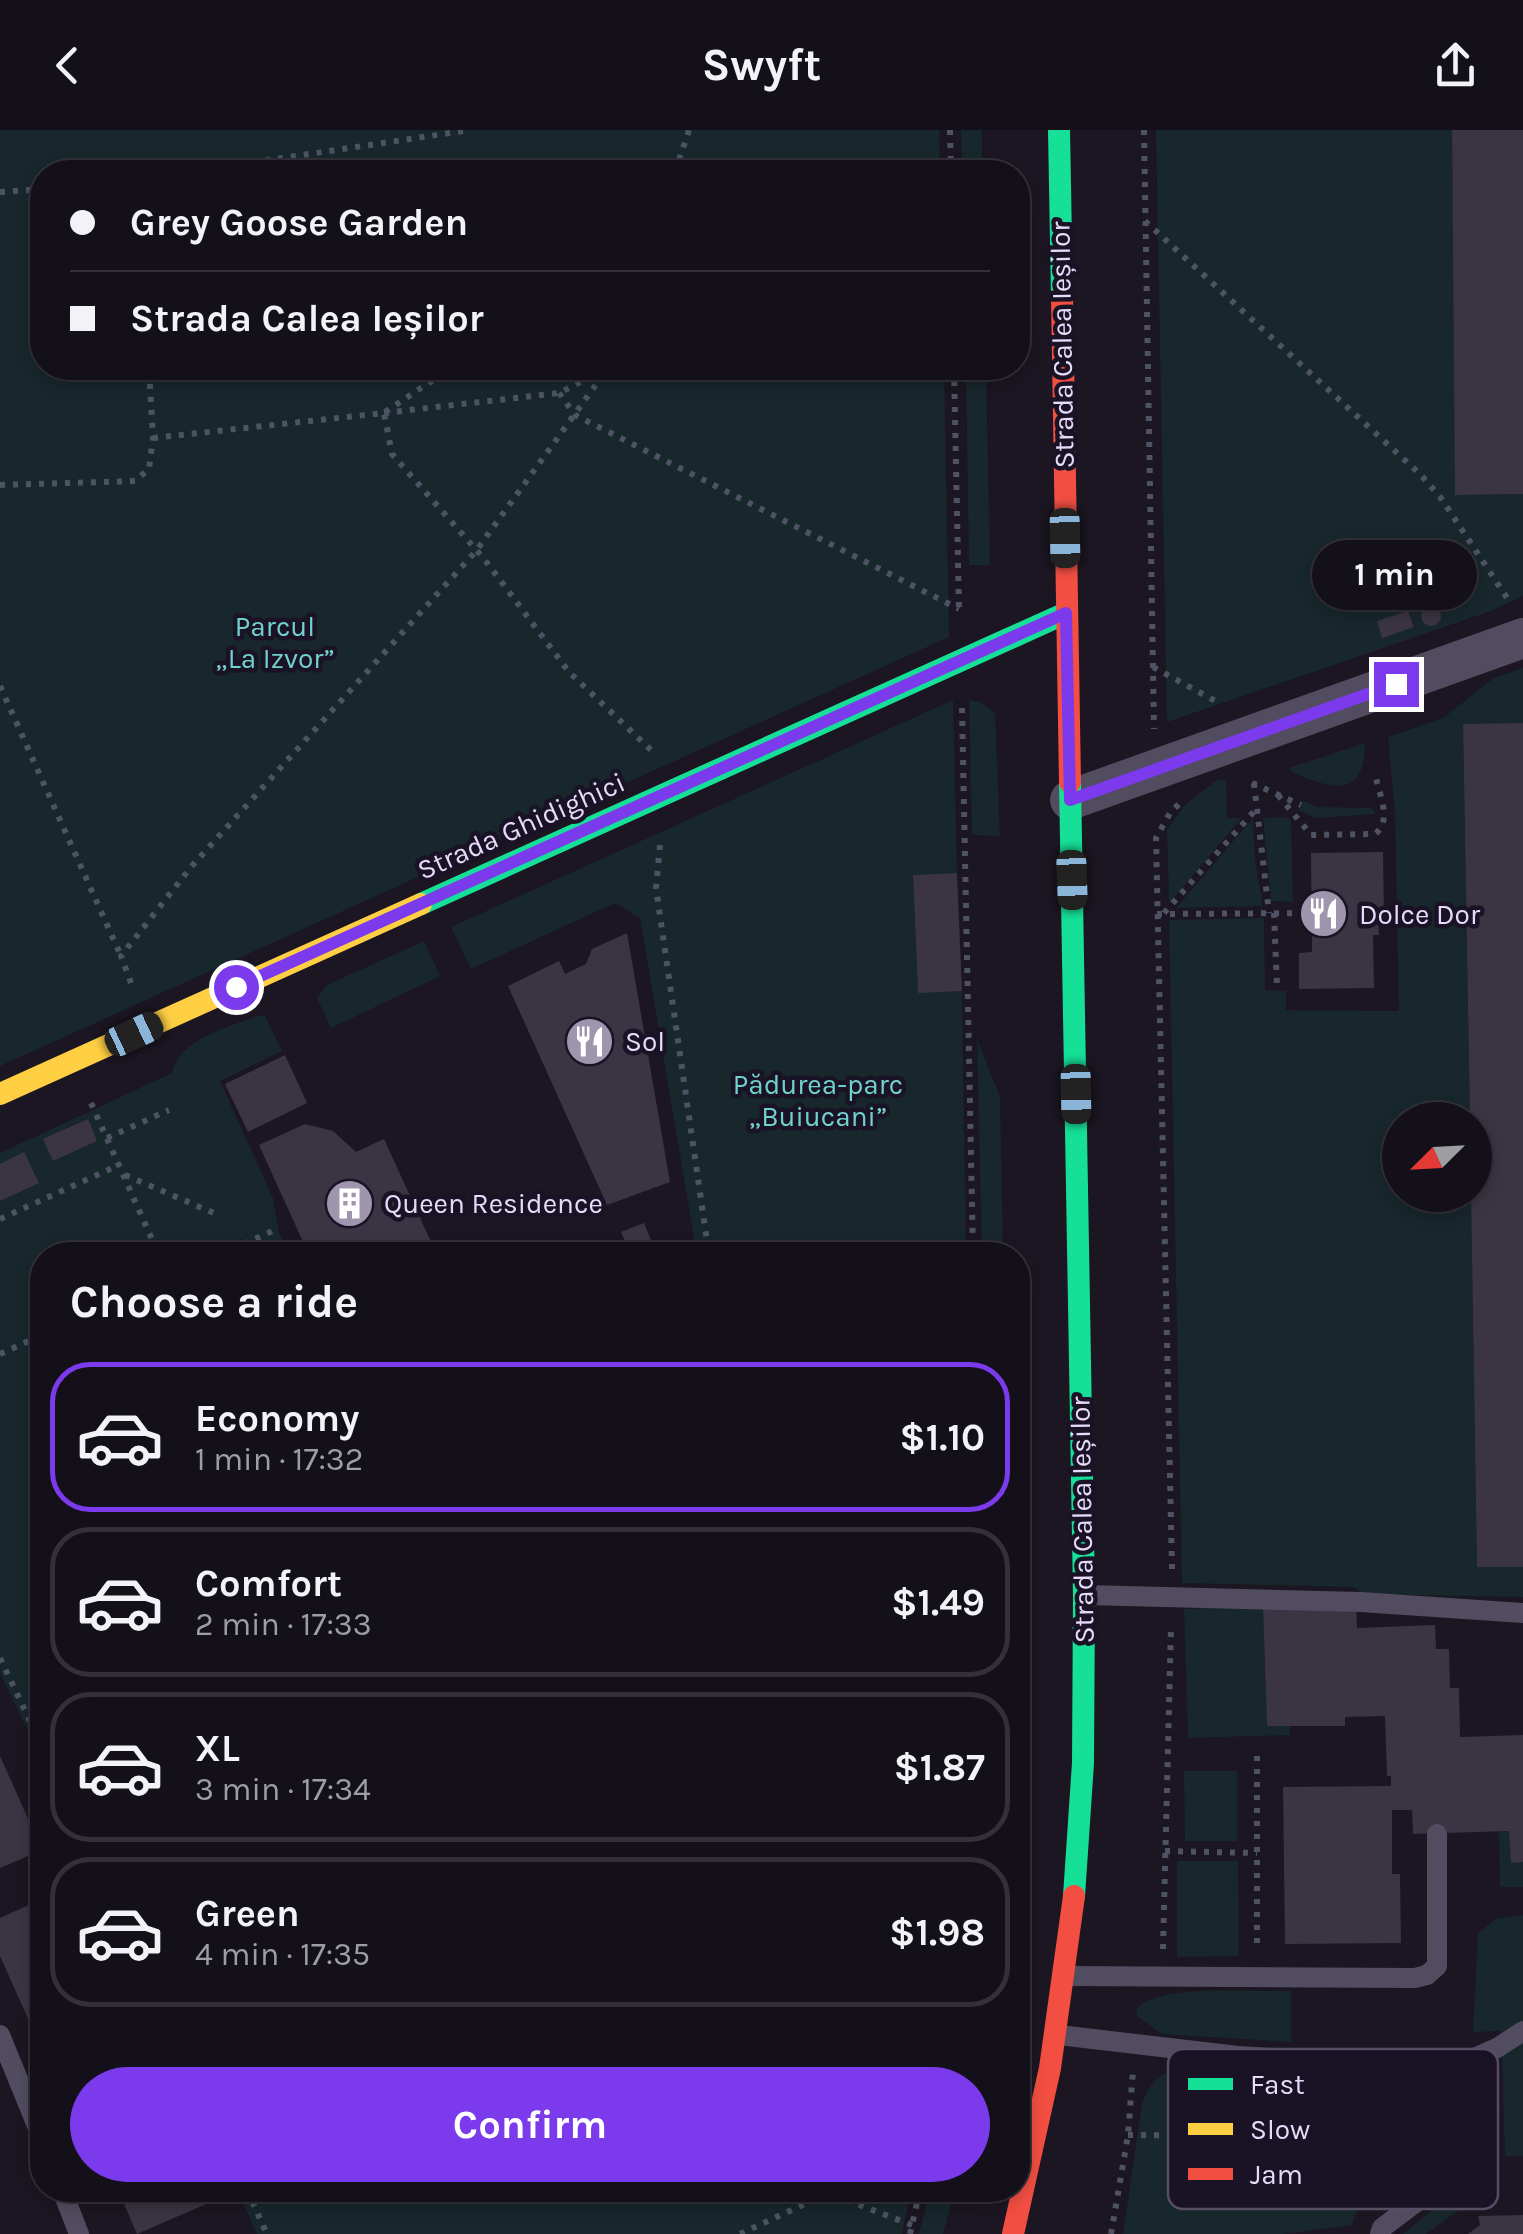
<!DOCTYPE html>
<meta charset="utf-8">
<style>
:root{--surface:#141019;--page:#211e26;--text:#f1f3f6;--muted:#9d9da2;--line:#333038;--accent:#7c3aed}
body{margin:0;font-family:Karla,sans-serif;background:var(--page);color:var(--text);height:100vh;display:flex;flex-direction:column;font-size:38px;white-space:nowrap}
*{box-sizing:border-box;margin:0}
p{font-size:32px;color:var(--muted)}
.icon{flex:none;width:55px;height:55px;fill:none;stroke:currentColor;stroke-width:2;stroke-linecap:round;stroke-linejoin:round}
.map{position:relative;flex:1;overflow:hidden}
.side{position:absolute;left:30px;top:1112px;width:1000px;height:960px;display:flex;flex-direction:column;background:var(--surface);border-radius:40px;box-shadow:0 5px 15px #0003,0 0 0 2px var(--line)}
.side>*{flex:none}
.hud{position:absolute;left:30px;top:30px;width:1000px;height:220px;border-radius:40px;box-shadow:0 5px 15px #0003,0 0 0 2px var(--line);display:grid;align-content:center;height:220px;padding:0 40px;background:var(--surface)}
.needle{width:65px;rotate:246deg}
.controls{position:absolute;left:1382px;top:972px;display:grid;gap:20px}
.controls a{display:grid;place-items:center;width:110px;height:110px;border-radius:50%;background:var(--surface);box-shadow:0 5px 15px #0003,0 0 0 2px var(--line);font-size:50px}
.end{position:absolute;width:45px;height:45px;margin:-22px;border:12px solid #7c3aed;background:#fff;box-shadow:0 0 0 5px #fff}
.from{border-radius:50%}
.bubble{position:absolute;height:70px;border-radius:35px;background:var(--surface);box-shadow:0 5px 15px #0003,0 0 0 2px var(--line);font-size:32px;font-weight:700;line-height:70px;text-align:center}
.car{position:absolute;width:30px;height:60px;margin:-30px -15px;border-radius:12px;box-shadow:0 0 8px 2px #0007;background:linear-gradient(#222 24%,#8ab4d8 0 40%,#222 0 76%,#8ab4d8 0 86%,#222 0)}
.hud b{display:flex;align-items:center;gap:35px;height:95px;font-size:38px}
.hud b+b{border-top:2px solid var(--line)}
.hud i{width:25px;height:25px;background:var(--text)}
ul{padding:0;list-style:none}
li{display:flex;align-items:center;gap:30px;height:150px;margin:0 20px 15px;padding:0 20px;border:5px solid var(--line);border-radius:40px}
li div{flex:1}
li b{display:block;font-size:38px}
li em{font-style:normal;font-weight:700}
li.on{border-color:var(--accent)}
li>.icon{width:90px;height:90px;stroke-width:1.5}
h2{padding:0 40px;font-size:45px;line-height:120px}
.button{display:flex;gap:20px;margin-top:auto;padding:20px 40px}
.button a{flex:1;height:115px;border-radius:60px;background:var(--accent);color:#fff;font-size:40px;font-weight:700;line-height:115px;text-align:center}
header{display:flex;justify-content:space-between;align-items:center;height:130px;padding:0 40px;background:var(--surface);font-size:45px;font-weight:700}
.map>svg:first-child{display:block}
.green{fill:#17272c}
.building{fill:#3b3442}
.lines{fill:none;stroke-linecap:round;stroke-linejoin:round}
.path{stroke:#4d5362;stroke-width:6;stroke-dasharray:5 8;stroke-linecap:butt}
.lane{stroke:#524c60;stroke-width:20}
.street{stroke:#524c60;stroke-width:40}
.fast{stroke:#16e098;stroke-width:22}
.slow{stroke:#ffcf43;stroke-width:22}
.jam{stroke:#f24e42;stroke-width:22}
.route{stroke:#7c3aed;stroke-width:12}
.labels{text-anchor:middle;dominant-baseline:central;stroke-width:9;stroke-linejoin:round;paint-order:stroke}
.street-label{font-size:28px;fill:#e6dbfa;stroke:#1a1225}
.park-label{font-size:28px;fill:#70d2cf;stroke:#1a1225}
.poi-label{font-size:28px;fill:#e6dbfa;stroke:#1a1225;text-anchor:start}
.key{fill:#1a1225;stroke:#574e65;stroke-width:2.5}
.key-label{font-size:28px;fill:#e6dbfa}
</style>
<header><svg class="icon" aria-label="back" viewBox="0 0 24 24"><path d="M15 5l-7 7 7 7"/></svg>Swyft<svg class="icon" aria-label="share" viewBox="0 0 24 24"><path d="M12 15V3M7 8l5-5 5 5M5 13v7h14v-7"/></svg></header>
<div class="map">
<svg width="1523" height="2104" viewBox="0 0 1523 2104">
<rect width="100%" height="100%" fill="#1b1621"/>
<g class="green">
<polygon points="0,0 939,0 940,42 42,42 42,238 944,238 949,507 0,936"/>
<polygon points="961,0 982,0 982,42 962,42"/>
<polygon points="1156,0 1452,0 1456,365 1523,364 1523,466 1491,481 1167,592"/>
<polygon points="966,238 986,238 990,435 969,435"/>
<polygon points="1523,538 1523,593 1463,595 1470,990 1400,990 1400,1065 1471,1065 1477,1437 1523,1437 1523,1467 1362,1464 1354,1457 1182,1453 1169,790 1264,788 1265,860 1286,861 1286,880 1399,881 1395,683 1388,607 1443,588 1494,548"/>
<polygon points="953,570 957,743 913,746 918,862 962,861 966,1125 697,1125 640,788 615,773 471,839 451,797"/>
<polygon points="969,570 980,572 995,583 1000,706 972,705"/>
<path d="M1365,613C1365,670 1332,659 1293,643L1289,638Z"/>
<polygon points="1217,650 1226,650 1227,688 1242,688 1169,773 1167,699 1185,675"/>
<polygon points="1303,671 1318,677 1371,678 1376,684 1315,688 1298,680"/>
<polygon points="1282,687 1291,689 1293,772 1271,771 1263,688"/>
<polygon points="1253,688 1255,731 1263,776 1176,778"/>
<polygon points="424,811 440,846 331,898 317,868 327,855"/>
<path d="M256,886H265L282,921L220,951L273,1068L279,1103L290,1125H42V1630L0,1543V1023L172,943C181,907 226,899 256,886Z"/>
<polygon points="977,909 1000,967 1003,1125 982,1125"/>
<polygon points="1270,1476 1263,1479 1267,1595 1290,1595 1290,1605 1188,1608 1184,1479"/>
<polygon points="1184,1641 1237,1641 1237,1711 1185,1711"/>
<polygon points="1509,1701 1511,1732 1523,1732 1523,1757 1500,1757 1499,1702"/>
<polygon points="1177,1731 1238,1731 1239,1826 1177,1827"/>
<polygon points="1523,1785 1523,2026 1505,2026 1501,1901 1473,1902 1478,1804 1495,1789"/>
<path d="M1291,1861V1912L1162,1904L1137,1886V1878C1161,1853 1255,1862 1291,1861Z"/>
<path d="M1167,1943L1257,1952L1255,2057L1363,2059L1352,2095L1283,2104H1123L1142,1974C1148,1959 1152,1950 1167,1943Z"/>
<polygon points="237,2060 911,2060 902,2104 257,2104"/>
<polygon points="930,2060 955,2060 943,2104 919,2104"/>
<polygon points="1466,2066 1466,2075 1426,2104 1403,2104 1446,2069"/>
</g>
<g class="building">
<polygon points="1452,0 1523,0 1523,364 1455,365"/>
<circle cx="1431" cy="486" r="10"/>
<polygon points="1408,481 1414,497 1382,508 1377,491"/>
<polygon points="1523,593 1523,1437 1477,1437 1471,1065 1475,1065 1475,990 1470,990 1463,594"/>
<polygon points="1383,722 1384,789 1378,789 1379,805 1373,805 1374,858 1299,859 1299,823 1312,822 1311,723"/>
<polygon points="957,743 962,861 918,863 913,745"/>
<polygon points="627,803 670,1052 607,1075 508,856 559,831 565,844 586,834 592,819"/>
<polygon points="285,925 307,973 248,1002 225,954"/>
<polygon points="88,989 97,1011 53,1031 43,1009"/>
<polygon points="305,994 333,1001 356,1022 384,1009 437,1125 309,1125 259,1015"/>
<polygon points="24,1022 39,1053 0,1071 0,1034"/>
<polygon points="644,1093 657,1125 631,1125 621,1102"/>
<polygon points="1356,1476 1357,1498 1435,1495 1436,1519 1449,1519 1450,1558 1459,1558 1460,1607 1523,1605 1523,1732 1511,1733 1509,1701 1413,1704 1412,1680 1392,1680 1392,1744 1400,1744 1401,1813 1285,1814 1283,1657 1391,1656 1391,1646 1387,1646 1385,1586 1345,1587 1345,1596 1267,1596 1263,1479"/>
<polygon points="0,1626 42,1720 0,1738"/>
<polygon points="42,1769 42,1920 0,1826 0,1788"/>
<polygon points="118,2060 216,2060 220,2068 137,2104"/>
<polygon points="1523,2085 1523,2104 1468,2104 1480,2095 1478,2086"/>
</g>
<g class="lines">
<g class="path">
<polyline points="950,0 951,42"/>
<polyline points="1144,0 1154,599"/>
<polyline points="188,42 470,0"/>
<polyline points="675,42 689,0"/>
<polyline points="0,62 42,59"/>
<polyline points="1145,91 1421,345 1441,368 1511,474"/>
<polyline points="954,238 959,481"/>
<polyline points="559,263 575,285 959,479"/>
<polyline points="385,282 451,238"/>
<polyline points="384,283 559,263 606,239"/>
<polyline points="153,308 384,283 392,324 485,430 569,542 653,622"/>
<polyline points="0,355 135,351 149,339 153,308 149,238"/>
<polyline points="1153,537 1221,574"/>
<polyline points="0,556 121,826"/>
<polyline points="962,578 973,1125"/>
<polyline points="1252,653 1301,675"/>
<polyline points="1254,653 1269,783"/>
<path d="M1278,665L1311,705L1375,704C1392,691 1380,666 1376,648"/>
<polyline points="660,715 656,758 709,1125"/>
<polyline points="1164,783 1257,678"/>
<polyline points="1274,783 1277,857"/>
<polyline points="1157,784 1312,783"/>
<polyline points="131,853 121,826 191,737 476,421 608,238"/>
<polyline points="91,973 159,1125"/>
<polyline points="107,1008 169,980"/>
<polyline points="125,1045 216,1084"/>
<polyline points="0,1089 119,1035"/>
<polyline points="220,1125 279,1098"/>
<polyline points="0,1224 42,1205"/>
<polyline points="1172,1439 1156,708 1170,683 1179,674"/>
<polyline points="0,1528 42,1616"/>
<polyline points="1257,1626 1257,1819"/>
<polyline points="1165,1721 1257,1723"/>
<polyline points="1163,1819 1171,1496"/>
<polyline points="1128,2005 1256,2006"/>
<polyline points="247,2060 267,2104"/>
<polyline points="1384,2061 1389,1964"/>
<polyline points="740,2104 828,2063 912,2095"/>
<polyline points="910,2104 920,2060"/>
<polyline points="1111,2104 1128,2005 1133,1941"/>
</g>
<g class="lane">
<polyline points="1086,1465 1361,1472 1523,1483"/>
<polyline points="1067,1846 1415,1848 1427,1845 1437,1836 1437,1704"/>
<polyline points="0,1905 42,2008"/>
<polyline points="1059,1905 1238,1926 1452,1938 1448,2048 1382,2098 1380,2104"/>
<polyline points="1452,1938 1497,1918 1523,1901"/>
<polyline points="62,2060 79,2104"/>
</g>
<polyline class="street" points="1070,670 1523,508"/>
<g class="fast">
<polyline points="1059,0 1062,166"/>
<polyline points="1070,652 1084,1465 1083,1633 1074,1766"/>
<polyline points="421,774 1066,483"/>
</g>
<polyline class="slow" points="0,964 421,774"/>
<g class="jam">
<polyline points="1062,166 1070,652"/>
<polyline points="1013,2104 1050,1938 1074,1766"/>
</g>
</g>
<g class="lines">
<polyline class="route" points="236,857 1066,483 1070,670 1396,554"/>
</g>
<defs>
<symbol id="restaurant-disc" viewBox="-11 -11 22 22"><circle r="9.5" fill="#9f96ae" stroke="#1a1225"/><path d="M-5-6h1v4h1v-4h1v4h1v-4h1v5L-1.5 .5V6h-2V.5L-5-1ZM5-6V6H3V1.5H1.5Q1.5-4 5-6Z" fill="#fff"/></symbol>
<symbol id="building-disc" viewBox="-11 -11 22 22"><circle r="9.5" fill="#9f96ae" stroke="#1a1225"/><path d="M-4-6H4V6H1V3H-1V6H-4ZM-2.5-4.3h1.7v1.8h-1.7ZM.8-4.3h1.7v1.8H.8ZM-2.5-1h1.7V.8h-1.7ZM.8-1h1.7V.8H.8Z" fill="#fff"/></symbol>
</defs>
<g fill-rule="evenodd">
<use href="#restaurant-disc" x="1296" y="756" width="55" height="55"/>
<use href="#restaurant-disc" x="562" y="884" width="55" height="55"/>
<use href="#building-disc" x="322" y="1046" width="55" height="55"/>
</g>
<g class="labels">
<g class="street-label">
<text transform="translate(1062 215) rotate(-91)">Strada Calea Ieșilor</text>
<text transform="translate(521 696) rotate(-24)">Strada Ghidighici</text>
<text transform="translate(1082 1390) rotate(-91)">Strada Calea Ieșilor</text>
</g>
<g class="park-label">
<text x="275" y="496">Parcul<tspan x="275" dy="32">„La Izvor”</tspan></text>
<text x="818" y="954">Pădurea-parc<tspan x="818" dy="32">„Buiucani”</tspan></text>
</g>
<g class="poi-label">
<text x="1359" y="784">Dolce Dor</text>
<text x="625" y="911">Sol</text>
<text x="384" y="1073">Queen Residence</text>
</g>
</g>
<rect x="1168" y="1919" width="330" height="160" rx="15" class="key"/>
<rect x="1188" y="1948" width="45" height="12" fill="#16e098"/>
<rect x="1188" y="1993" width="45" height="12" fill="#ffcf43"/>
<rect x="1188" y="2038" width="45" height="12" fill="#f24e42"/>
<g class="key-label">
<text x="1250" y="1964">Fast</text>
<text x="1250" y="2009">Slow</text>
<text x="1250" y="2054">Jam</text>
</g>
</svg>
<div class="controls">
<a><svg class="needle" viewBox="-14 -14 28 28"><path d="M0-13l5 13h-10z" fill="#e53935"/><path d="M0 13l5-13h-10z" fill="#9d9da2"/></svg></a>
</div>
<i class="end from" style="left:236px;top:857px"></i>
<i class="end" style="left:1396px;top:554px"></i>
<div class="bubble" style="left:1312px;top:410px;width:165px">1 min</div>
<i class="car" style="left:1065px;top:408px;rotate:179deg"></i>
<i class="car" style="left:1072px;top:750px;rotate:178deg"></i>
<i class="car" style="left:134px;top:904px;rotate:65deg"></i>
<i class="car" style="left:1076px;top:964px;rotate:179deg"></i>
<div class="hud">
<b><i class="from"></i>Grey Goose Garden</b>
<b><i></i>Strada Calea Ieșilor</b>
</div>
<section class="side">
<h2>Choose a ride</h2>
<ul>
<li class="on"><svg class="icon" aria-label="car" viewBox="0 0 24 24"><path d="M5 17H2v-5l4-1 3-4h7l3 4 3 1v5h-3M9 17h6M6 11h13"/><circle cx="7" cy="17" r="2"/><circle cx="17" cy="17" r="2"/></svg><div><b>Economy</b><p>1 min · 17:32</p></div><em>$1.10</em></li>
<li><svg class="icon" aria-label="car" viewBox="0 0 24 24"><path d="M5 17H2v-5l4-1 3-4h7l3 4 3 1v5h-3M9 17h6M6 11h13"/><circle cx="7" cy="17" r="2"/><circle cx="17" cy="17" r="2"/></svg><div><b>Comfort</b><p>2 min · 17:33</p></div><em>$1.49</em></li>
<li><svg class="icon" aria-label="car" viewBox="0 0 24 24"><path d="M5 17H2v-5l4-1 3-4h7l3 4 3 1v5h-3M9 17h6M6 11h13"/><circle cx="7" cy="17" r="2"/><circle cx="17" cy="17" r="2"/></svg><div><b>XL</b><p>3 min · 17:34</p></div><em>$1.87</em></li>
<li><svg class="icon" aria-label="car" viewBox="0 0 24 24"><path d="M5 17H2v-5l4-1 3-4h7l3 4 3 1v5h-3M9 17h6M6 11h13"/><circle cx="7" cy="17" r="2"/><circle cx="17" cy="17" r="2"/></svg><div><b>Green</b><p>4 min · 17:35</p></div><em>$1.98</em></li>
</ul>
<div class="button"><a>Confirm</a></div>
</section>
</div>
